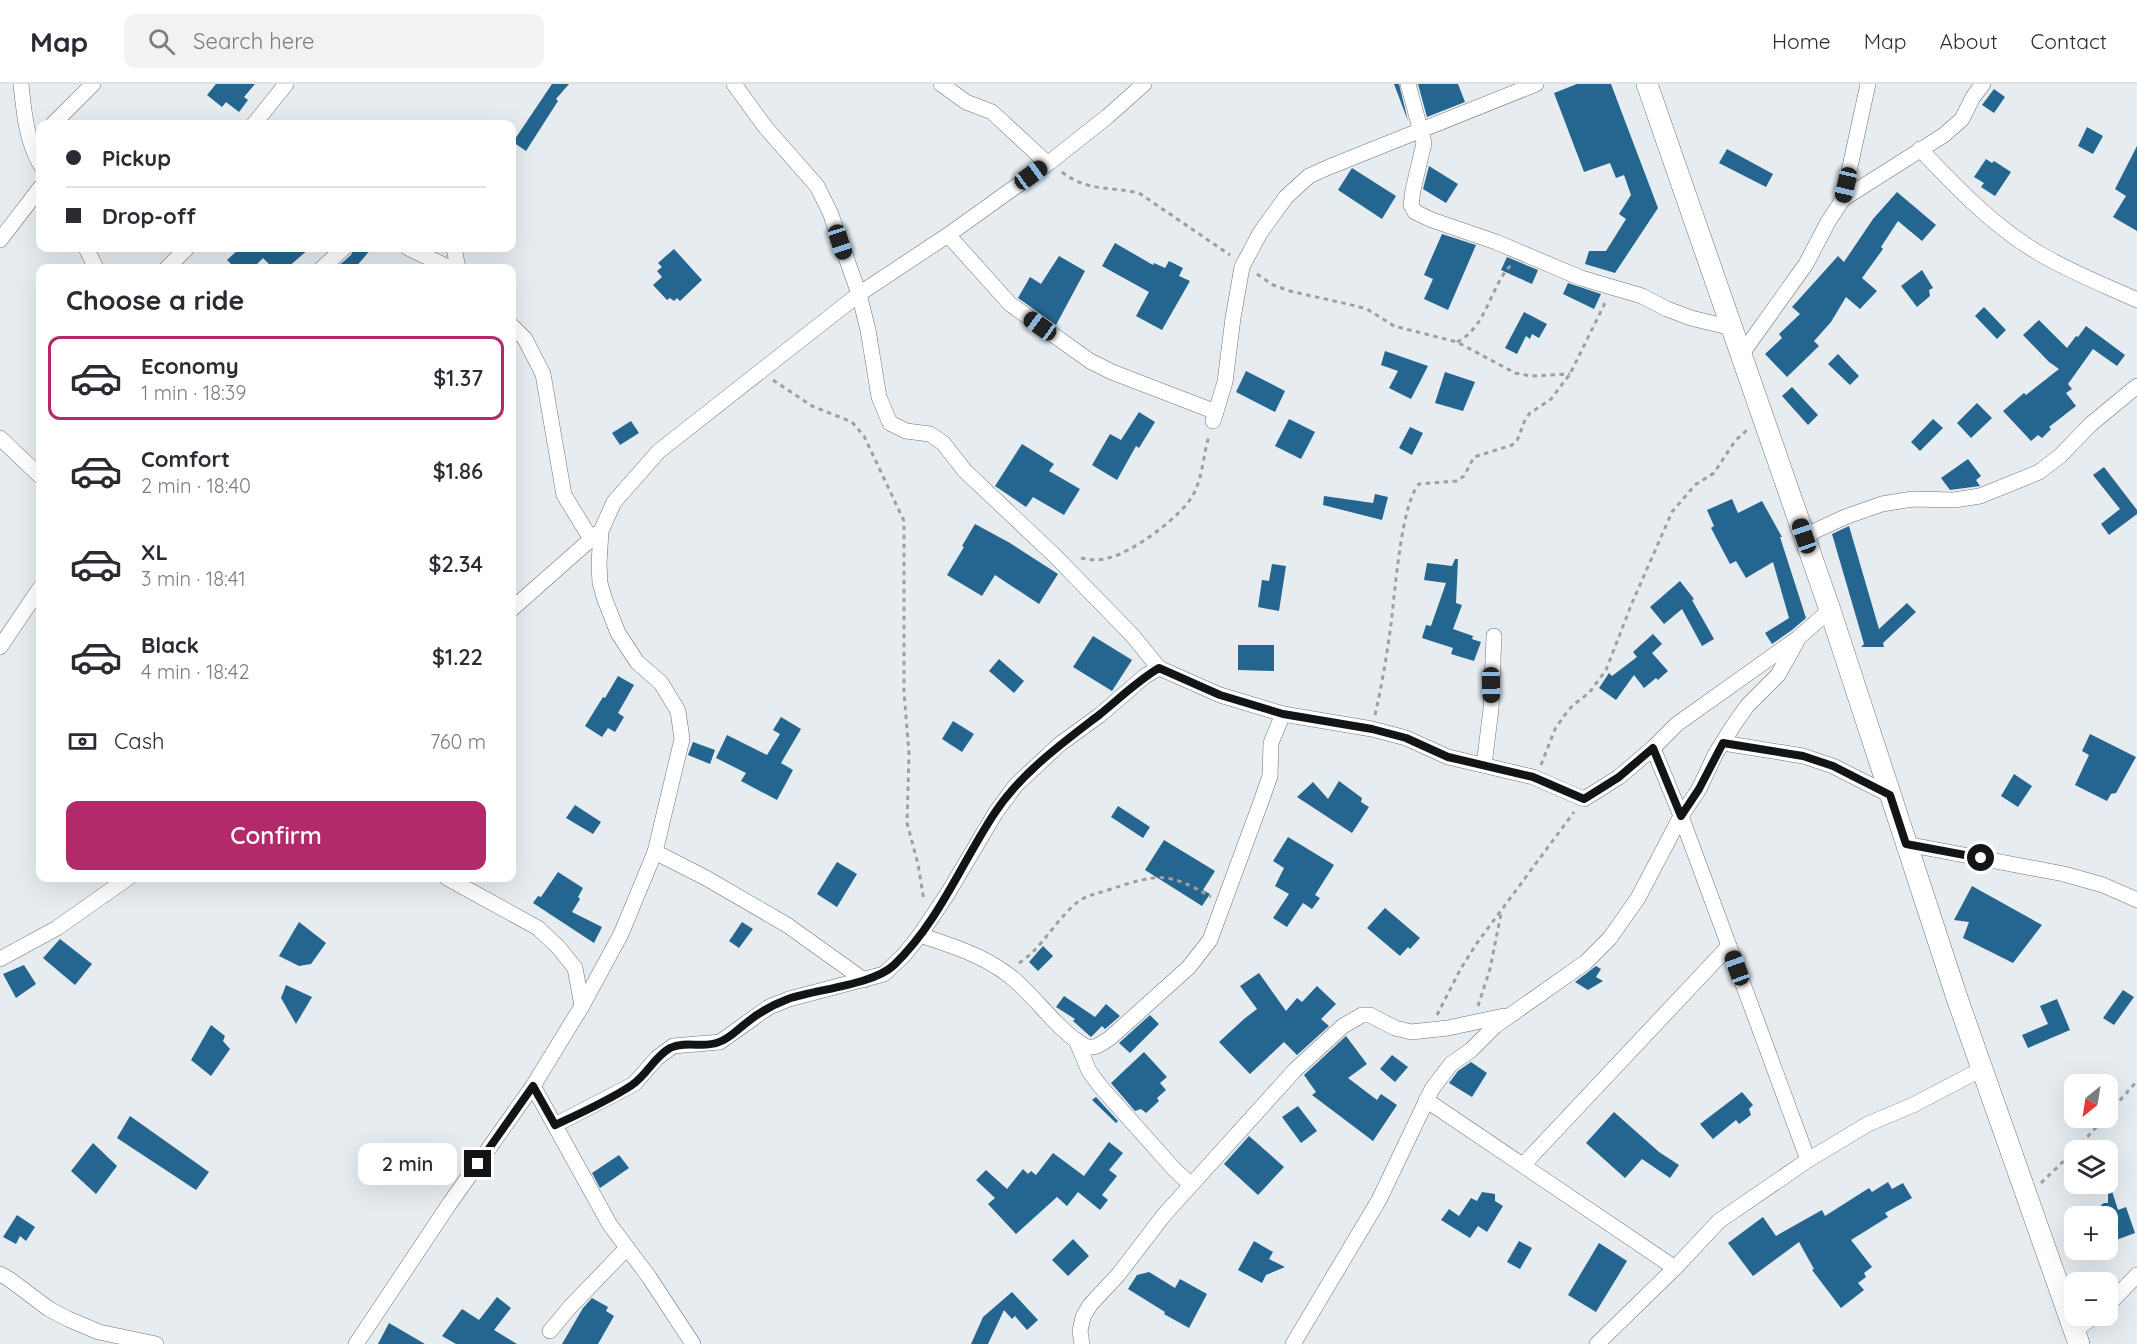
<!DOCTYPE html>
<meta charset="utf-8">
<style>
:root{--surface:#fff;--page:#f2f2f3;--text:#2b2b33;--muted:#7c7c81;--line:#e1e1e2;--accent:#b32a6a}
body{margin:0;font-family:Quicksand,sans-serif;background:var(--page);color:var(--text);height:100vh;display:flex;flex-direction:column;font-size:22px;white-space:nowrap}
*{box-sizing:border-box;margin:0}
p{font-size:20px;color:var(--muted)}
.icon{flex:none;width:33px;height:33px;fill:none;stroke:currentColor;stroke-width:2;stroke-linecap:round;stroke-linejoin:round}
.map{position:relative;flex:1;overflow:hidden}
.sheet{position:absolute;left:36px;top:180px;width:480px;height:618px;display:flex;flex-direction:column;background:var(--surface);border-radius:12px;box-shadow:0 6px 24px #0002}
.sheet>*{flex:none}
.banner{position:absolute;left:36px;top:36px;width:480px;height:132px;border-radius:12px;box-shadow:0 6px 24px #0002;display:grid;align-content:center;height:132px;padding:0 30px;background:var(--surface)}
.needle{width:39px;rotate:210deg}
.tools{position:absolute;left:2064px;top:990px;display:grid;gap:12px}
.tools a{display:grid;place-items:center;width:54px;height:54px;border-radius:12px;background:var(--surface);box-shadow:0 6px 24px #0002;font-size:30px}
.end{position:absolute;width:27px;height:27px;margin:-14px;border:8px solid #131416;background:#fff;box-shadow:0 0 0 3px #fff}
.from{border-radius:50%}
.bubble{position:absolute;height:42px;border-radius:12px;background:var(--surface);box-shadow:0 6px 24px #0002;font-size:20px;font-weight:600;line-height:42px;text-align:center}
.car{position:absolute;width:18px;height:36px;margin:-18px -9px;border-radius:8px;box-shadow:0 0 4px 2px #0007;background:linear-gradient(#222 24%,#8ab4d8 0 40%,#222 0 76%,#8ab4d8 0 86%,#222 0)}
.banner b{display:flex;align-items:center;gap:21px;height:57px;font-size:22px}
.banner b+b{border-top:2px solid var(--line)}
.banner i{width:15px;height:15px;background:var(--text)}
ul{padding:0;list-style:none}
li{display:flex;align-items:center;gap:18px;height:84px;margin:0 12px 9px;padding:0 18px;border:3px solid transparent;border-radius:12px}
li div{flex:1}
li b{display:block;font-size:22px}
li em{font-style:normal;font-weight:600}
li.on{border-color:var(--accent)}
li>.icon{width:54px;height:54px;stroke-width:1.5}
h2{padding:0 30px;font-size:27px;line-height:72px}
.pay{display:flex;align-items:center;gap:15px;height:66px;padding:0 30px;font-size:22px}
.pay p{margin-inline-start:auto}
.button{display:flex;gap:12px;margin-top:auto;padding:12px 30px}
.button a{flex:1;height:69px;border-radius:12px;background:var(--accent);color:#fff;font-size:24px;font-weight:600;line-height:69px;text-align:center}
header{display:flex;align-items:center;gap:36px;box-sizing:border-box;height:84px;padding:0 30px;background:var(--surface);border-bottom:2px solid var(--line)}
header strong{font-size:28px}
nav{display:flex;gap:33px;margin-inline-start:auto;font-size:21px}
.search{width:420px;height:54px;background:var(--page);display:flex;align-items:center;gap:15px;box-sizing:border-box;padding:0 21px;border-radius:12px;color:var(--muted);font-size:22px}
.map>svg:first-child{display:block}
.building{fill:#246690}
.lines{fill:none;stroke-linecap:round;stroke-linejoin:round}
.street-casing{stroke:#6f7377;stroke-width:16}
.secondary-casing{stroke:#6f7377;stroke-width:22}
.path{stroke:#9ca0a3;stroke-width:3;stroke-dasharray:4.5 4.5;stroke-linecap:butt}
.street{stroke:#fff;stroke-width:15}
.secondary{stroke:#fff;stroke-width:21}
.route{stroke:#131416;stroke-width:8}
</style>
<header>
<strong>Map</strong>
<div class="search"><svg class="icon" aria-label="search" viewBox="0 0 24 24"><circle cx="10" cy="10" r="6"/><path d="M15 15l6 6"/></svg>Search here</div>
<nav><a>Home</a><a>Map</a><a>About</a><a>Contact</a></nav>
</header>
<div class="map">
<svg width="2137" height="1260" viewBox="0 0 2137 1260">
<rect width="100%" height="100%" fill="#e6ecf0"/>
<g class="building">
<polygon points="216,0 255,0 244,13 248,16 239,28 226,18 222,23 207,11"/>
<polygon points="552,0 569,0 556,15 558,17 526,67 513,58"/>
<polygon points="1394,0 1399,0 1408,37"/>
<polygon points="1418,0 1458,0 1465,18 1427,33"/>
<polygon points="1577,0 1611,0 1658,124 1615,189 1585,180 1589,167 1606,167 1626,135 1619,130 1631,111 1624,91 1616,94 1610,79 1584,88 1554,9"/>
<polygon points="1994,5 2005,13 1994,29 1982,21"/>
<polygon points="2087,43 2103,52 2093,70 2078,62"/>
<polygon points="2137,62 2137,147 2113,133 2126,112 2115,105"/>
<polygon points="1727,65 1773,90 1766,103 1719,79"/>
<polygon points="1986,75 1992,79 1994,77 2011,88 1995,112 1981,103 1984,99 1974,93"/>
<polygon points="1429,82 1458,100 1446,119 1423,105"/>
<polygon points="1352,84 1396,112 1382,135 1338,106"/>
<polygon points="1897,108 1936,141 1922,157 1898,137 1881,163 1883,165 1862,194 1877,207 1860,225 1846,213 1831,238 1814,257 1819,262 1787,293 1765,270 1782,254 1779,250 1800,230 1792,223 1838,172 1844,178 1873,135"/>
<polygon points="1442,150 1476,161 1448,226 1424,215 1433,195 1424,191"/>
<polygon points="1115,159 1153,181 1154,179 1165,184 1169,177 1183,184 1179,192 1190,197 1162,246 1136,232 1149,208 1102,182"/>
<polygon points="240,164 310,164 287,184 273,184 263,174 253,184 235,184 227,176"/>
<polygon points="354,164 372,164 355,184 336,184 351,171"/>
<polygon points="674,165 702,196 680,217 677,214 674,217 670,214 667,216 653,201 662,193 657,187 662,183 658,179"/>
<polygon points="1059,172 1085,187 1056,241 1018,214 1030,193 1041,200"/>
<polygon points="1507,173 1538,186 1532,200 1501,186"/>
<polygon points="1922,186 1933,204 1929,206 1930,212 1917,223 1901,202"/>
<polygon points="1568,199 1601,210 1594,225 1563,210"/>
<polygon points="1984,223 2006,246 1997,255 1975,232"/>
<polygon points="1524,228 1547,240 1539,254 1532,250 1530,255 1526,252 1517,270 1505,264"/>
<polygon points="2039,236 2067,264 2076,252 2078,253 2086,242 2125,271 2117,282 2093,265 2068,300 2072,305 2066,309 2076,322 2049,343 2051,345 2042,354 2038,351 2031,357 2003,327 2024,309 2026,311 2059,285 2049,278 2023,251"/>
<polygon points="1385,267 1428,282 1411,315 1389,304 1398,287 1381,281"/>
<polygon points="1838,270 1859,292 1850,301 1828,280"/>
<polygon points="1246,287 1285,307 1275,328 1236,308"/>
<polygon points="1445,288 1475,298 1463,327 1435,319"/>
<polygon points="1792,303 1818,331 1808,341 1782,312"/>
<polygon points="1977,319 1992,334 1971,354 1957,339"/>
<polygon points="1139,328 1155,338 1139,364 1136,362 1117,396 1092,381 1110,350 1121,356"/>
<polygon points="1289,335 1315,348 1301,375 1275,362"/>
<polygon points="1933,335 1943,344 1920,367 1911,358"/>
<polygon points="631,337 639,349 620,361 612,349"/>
<polygon points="1410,343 1423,349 1412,371 1399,364"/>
<polygon points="1022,360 1054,380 1049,387 1080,405 1064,431 1033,413 1026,423 995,402"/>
<polygon points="1968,375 1981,392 1976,396 1980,402 1950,406 1941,394"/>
<polygon points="2104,383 2137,426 2137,430 2109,451 2101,440 2120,425 2093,391"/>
<polygon points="1375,410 1388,413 1382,436 1323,421 1324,412 1373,419"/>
<polygon points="1732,415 1738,429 1762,417 1782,453 1780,453 1806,534 1792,546 1772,560 1765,549 1789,534 1773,478 1746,494 1736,477 1730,480 1711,444 1714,442 1707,426"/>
<polygon points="975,440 1010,459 1058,490 1039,520 995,491 982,512 947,491 964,463 962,462"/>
<polygon points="1849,442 1879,545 1907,519 1916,528 1883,559 1884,563 1861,563 1864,560 1832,450"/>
<polygon points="1455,475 1458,475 1456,519 1462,521 1453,545 1473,552 1472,555 1481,558 1474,577 1451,570 1453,564 1422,554 1426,541 1431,542 1446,499 1424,496 1427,479 1452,482"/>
<polygon points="1272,480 1286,482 1279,527 1258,523 1262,496 1269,497"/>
<polygon points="1680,497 1694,515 1692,516 1714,555 1702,562 1682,525 1664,540 1650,523"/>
<polygon points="1653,550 1662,560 1652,569 1668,587 1658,596 1656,594 1644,604 1634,591 1616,616 1599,604 1609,589 1612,592 1637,573 1633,568"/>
<polygon points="1093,552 1132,576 1112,607 1073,583"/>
<polygon points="1238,561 1274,561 1274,587 1238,586"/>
<polygon points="999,575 1024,597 1014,609 989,587"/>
<polygon points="618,592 634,601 618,629 624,633 615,648 608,644 602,653 585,642 603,613 605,614"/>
<polygon points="781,633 801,645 781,679 793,686 777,716 741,697 746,689 716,674 727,651 767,671 780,650 773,646"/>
<polygon points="953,637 974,650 962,668 942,655"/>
<polygon points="2090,650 2136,673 2116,709 2111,710 2107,717 2075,701 2089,671 2082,667"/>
<polygon points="693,658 715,666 710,680 688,671"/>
<polygon points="2014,690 2032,702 2018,723 2001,712"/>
<polygon points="1339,697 1362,714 1361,718 1369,723 1352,749 1297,713 1313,698 1328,715"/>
<polygon points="575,721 601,738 593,750 566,734"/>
<polygon points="1118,722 1150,743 1143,754 1111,733"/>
<polygon points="1288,753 1334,781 1315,811 1320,814 1312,825 1303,819 1287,843 1273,834 1289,810 1275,802 1284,784 1273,777"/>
<polygon points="1164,756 1215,787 1203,806 1210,810 1202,822 1145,786"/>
<polygon points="837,778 857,790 837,823 817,810"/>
<polygon points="558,788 583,804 578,813 580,815 572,828 602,843 594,859 533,819 538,812 541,813"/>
<polygon points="1972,802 2042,841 2013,879 1963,854 1969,838 1954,836"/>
<polygon points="1385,824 1420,854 1410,865 1408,863 1400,872 1367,844"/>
<polygon points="299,838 326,859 311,880 299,882 279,872"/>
<polygon points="742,838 753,845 739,864 729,857"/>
<polygon points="60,855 92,880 75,901 43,874"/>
<polygon points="1043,862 1053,872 1038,887 1029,878"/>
<polygon points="24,881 36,900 16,914 3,890"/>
<polygon points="1596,882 1601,885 1596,893 1603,897 1588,906 1575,898"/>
<polygon points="1259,889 1286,927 1297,914 1302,918 1317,902 1336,920 1321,935 1329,942 1297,971 1284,958 1265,976 1264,975 1265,976 1250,990 1219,958 1244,935 1257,925 1240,902"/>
<polygon points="286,901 312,913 296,940 281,914"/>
<polygon points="2123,906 2134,913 2114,941 2103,934"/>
<polygon points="1064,912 1095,933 1106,920 1120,932 1105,945 1102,942 1091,953 1073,937 1075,935 1056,923"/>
<polygon points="2057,915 2070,946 2028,964 2022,951 2048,940 2040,922"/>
<polygon points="1150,931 1159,940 1130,969 1119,959"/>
<polygon points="211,941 225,952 223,957 230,965 211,992 191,976"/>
<polygon points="1346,952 1367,980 1348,994 1377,1016 1381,1010 1397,1021 1373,1057 1312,1011 1316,1008 1304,991"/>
<polygon points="1144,968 1167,993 1160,999 1166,1006 1157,1014 1159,1017 1146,1029 1141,1025 1135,1027 1111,999"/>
<polygon points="1392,971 1408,983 1395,998 1380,985"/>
<polygon points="1471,978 1487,989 1472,1013 1449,999 1458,987"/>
<polygon points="1742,1008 1753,1021 1749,1025 1751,1031 1739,1040 1736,1036 1713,1055 1700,1040"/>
<polygon points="1096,1013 1118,1037 1116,1039 1092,1016"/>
<polygon points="1298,1022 1317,1047 1301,1059 1282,1033"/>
<polygon points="1614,1028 1659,1068 1679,1081 1670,1094 1642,1075 1625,1094 1586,1059"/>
<polygon points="130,1032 209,1088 196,1106 117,1054"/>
<polygon points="1249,1052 1284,1083 1258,1111 1224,1080"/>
<polygon points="1109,1058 1123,1069 1109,1086 1117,1092 1102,1111 1108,1116 1100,1126 1078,1108 1067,1122 1057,1113 1016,1150 988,1120 995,1114 976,1096 986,1086 1007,1105 1023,1085 1028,1090 1031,1087 1036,1091 1053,1069 1084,1092"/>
<polygon points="93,1059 117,1082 96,1110 71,1087"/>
<polygon points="619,1071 629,1084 600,1104 592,1089"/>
<polygon points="1888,1098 1892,1105 1903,1099 1912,1114 1885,1129 1888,1133 1851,1156 1872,1183 1864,1189 1866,1193 1858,1199 1864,1206 1841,1224 1812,1186 1814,1185 1799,1158 1753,1192 1728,1159 1763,1133 1776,1152 1822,1126 1825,1132 1869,1104 1872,1108"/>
<polygon points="2108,1101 2110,1101 2118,1126 2126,1123 2135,1149 2108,1159 2108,1132 2087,1132 2104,1119 2108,1119"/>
<polygon points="1482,1108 1495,1110 1495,1117 1503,1122 1487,1148 1478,1142 1470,1154 1441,1136 1449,1125 1459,1132 1471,1114 1477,1117"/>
<polygon points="17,1131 35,1143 26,1157 20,1152 16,1160 3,1153"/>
<polygon points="1073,1155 1089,1172 1068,1192 1052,1176"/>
<polygon points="1254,1157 1273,1168 1269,1175 1285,1183 1266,1191 1262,1199 1238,1186"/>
<polygon points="1519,1157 1532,1164 1520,1185 1507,1178"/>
<polygon points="1599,1159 1627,1177 1596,1228 1568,1211"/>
<polygon points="1149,1188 1175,1204 1180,1195 1207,1210 1189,1244 1164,1230 1165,1228 1128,1205 1137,1191"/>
<polygon points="1012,1208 1038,1236 1027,1246 1015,1232 1012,1235 1004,1226 988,1260 971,1260 983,1233"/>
<polygon points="497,1213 511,1224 494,1246 517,1260 456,1260 442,1252 462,1225 479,1236"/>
<polygon points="592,1214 608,1223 606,1227 614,1232 598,1260 562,1260 583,1224"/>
<polygon points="389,1239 425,1260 378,1260"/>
</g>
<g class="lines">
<defs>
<g id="street">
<path d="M21,0C24,28 26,55 40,80"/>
<polyline points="734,0 766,44 817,102 830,128 859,210 868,246 879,313 890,339 906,347 930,350 943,359 965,387 1055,472 1132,551 1159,584"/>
<polyline points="941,0 966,18 992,28 1047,79"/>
<polyline points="1408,0 1424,59 1413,106 1411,121 1415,128 1432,136 1496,158 1581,194 1642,212 1667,225 1691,234 1732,244"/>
<polyline points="53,40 93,0"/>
<polyline points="254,40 286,0"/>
<path d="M1920,65C1956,103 1992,141 2037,168C2068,187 2104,201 2137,216"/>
<polyline points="1843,115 1868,0"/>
<polyline points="948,151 1010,220 1090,277 1112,288 1216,328"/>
<polyline points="0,156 40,104"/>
<polyline points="86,164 96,184"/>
<polyline points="408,164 450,184"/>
<polyline points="454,164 458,184"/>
<polyline points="167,184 187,164"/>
<polyline points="322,184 344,164"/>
<polyline points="512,242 525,255 543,290 564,411 591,455"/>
<polyline points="1741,271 1806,180 1828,138 1843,115 1944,51 1962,35 1973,13 1983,0"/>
<polyline points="1213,337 1225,298 1233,234 1242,183 1260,149 1286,113 1309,92 1329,83 1536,0"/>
<polyline points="0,354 40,392"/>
<polyline points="1804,452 1845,433 1882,420 1913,415 1954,416 1980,412 2039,388 2060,372 2091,340 2137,302"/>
<polyline points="512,525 598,449"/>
<polyline points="0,563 40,504"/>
<polyline points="1723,659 1803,672 1833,682 1890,711"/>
<polyline points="1653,664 1681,732 1808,1076"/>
<polyline points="1484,681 1491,625 1494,552"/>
<polyline points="1906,760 2064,790 2103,801 2137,816"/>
<polyline points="655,768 706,794 787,841 864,896"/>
<polyline points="447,794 538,844 559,864 575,884 582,922"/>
<path d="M920,851C955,863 990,873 1018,899C1038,917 1063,951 1085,962C1095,966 1102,959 1110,954L1189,883L1210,856L1262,715L1270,692L1271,659L1283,630"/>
<polyline points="0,875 57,844 128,794"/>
<polyline points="1076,956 1089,987 1100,1002 1174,1085 1191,1101"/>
<polyline points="533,1002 610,1141 649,1193 693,1260"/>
<polyline points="1426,1016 1675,1184"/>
<polyline points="555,1041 634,1000 657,974 673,962 720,958 769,923 789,915 884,890 904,871 920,851 948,809 996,728 1016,701 1060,660 1100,631 1145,592 1159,584 1220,611 1283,630 1372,645 1406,654 1448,673 1533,693 1584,715 1619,693 1653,664 1677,640 1798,554 1830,526"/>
<polyline points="1523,1081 1729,862"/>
<polyline points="0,1190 9,1195 49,1225 68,1235 99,1248 156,1260"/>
<polyline points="2108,1221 2137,1191"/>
<polyline points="2075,1246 2095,1232"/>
<polyline points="550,1247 570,1223 626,1165"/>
<polyline points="356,1260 450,1119 533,1002 582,922 621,850 655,768 682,655 678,627 661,599 637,578 618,549 605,516 600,499 599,480 601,447 614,418 659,367 859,210 948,151 1050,78 1108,32 1144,0"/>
<polyline points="1082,1260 1080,1247 1083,1233 1090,1221 1118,1191 1164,1131 1295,986 1343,942 1362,931 1370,931 1395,944 1411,948 1448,944 1504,932"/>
<polyline points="1293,1260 1379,1116 1432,1005 1451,980 1471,966 1495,942 1586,878 1610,854 1638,814 1681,732 1699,705 1716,669 1733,642 1747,622 1778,591 1797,557"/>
<polyline points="1597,1260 1675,1184 1719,1137 1808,1076 1868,1040 1913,1021 1982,985"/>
</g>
<polyline id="secondary" points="1647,0 1830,526 1957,914 2079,1260"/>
</defs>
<use href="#street" class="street-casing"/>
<use href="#secondary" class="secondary-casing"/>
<g class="path">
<path d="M1062,88C1087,108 1110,102 1139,109L1230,171"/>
<polyline points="1257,190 1273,201 1290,207 1356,222 1367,225 1394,242 1457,258 1515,289 1531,292 1570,290"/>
<path d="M1457,258C1488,242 1489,203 1512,180"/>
<polyline points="773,296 812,322 852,338 864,352 904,437 904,608 909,669 907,739 918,780 924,817"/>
<path d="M1081,474C1090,476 1099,477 1108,474C1132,469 1182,432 1193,411C1203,393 1203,371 1209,352"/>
<path d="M1375,631C1382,601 1387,570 1391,540C1395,509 1401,420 1419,400L1457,397L1464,392L1474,373L1512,361L1517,357L1525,336L1530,329L1551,315L1570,290L1606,217"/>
<polyline points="1541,681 1555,645 1564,632 1573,621 1589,609 1606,586 1632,519 1672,428 1695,401 1714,389 1735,357 1747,346"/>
<path d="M1019,879C1041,865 1054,839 1073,822C1084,811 1097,810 1111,805C1158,790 1167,787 1211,813"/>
<polyline points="1478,922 1490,885 1501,830"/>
<polyline points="1437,931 1460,886 1477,859 1574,728"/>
<polyline points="2108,1030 2137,997"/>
<polyline points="2075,1066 2105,1034"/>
<polyline points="2041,1099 2074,1067"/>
</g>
<use href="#street" class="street"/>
<use href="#secondary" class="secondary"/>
</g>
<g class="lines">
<path class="route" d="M478,1080L533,1002L555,1041C581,1029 608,1017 632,1001C647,991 654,973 670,964C686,956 704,965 719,958C729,955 737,946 745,940C758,929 772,921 788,915C817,905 873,901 894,881C938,839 961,780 994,730C1021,689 1060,661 1099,631C1119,615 1137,597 1159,584L1220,611L1283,630L1372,645L1406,654L1448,673L1533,693L1584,715L1619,693L1653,664L1681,732L1699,705L1723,659L1803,672L1833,682L1890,711L1906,760L1981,774"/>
</g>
</svg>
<div class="tools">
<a><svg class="needle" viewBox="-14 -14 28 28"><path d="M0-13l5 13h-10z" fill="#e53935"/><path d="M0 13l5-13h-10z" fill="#7c7c81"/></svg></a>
<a><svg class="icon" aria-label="layers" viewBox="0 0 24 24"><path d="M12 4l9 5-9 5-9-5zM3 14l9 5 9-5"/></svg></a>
<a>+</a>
<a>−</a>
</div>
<i class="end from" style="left:1981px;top:774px"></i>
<i class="end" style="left:478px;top:1080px"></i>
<div class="bubble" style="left:358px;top:1059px;width:99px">2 min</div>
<i class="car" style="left:1031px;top:91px;rotate:54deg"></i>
<i class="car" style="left:1846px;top:101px;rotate:193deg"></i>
<i class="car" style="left:840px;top:158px;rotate:162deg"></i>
<i class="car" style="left:1040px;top:242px;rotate:306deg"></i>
<i class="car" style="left:1804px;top:452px;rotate:341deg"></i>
<i class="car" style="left:1491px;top:601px;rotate:179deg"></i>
<i class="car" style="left:1737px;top:884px;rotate:340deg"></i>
<div class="banner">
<b><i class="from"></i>Pickup</b>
<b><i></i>Drop-off</b>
</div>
<section class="sheet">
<h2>Choose a ride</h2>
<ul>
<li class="on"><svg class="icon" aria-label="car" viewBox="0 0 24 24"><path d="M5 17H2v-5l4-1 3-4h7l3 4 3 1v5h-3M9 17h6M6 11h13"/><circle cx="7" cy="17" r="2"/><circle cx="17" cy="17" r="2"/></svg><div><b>Economy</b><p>1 min · 18:39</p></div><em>$1.37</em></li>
<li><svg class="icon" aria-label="car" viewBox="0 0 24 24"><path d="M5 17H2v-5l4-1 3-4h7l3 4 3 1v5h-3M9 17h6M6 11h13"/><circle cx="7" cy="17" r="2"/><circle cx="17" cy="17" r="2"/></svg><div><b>Comfort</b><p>2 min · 18:40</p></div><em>$1.86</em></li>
<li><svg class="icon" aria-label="car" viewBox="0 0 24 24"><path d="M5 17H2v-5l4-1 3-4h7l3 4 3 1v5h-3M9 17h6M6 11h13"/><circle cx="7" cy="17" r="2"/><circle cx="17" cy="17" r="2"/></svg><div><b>XL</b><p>3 min · 18:41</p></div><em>$2.34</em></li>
<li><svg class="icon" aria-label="car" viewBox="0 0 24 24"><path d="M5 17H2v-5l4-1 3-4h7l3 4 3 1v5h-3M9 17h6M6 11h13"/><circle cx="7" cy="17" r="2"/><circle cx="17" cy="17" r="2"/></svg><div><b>Black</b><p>4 min · 18:42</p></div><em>$1.22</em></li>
</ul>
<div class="pay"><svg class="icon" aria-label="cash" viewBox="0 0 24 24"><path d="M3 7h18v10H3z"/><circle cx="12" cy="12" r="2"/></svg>Cash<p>760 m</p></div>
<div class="button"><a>Confirm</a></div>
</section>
</div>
